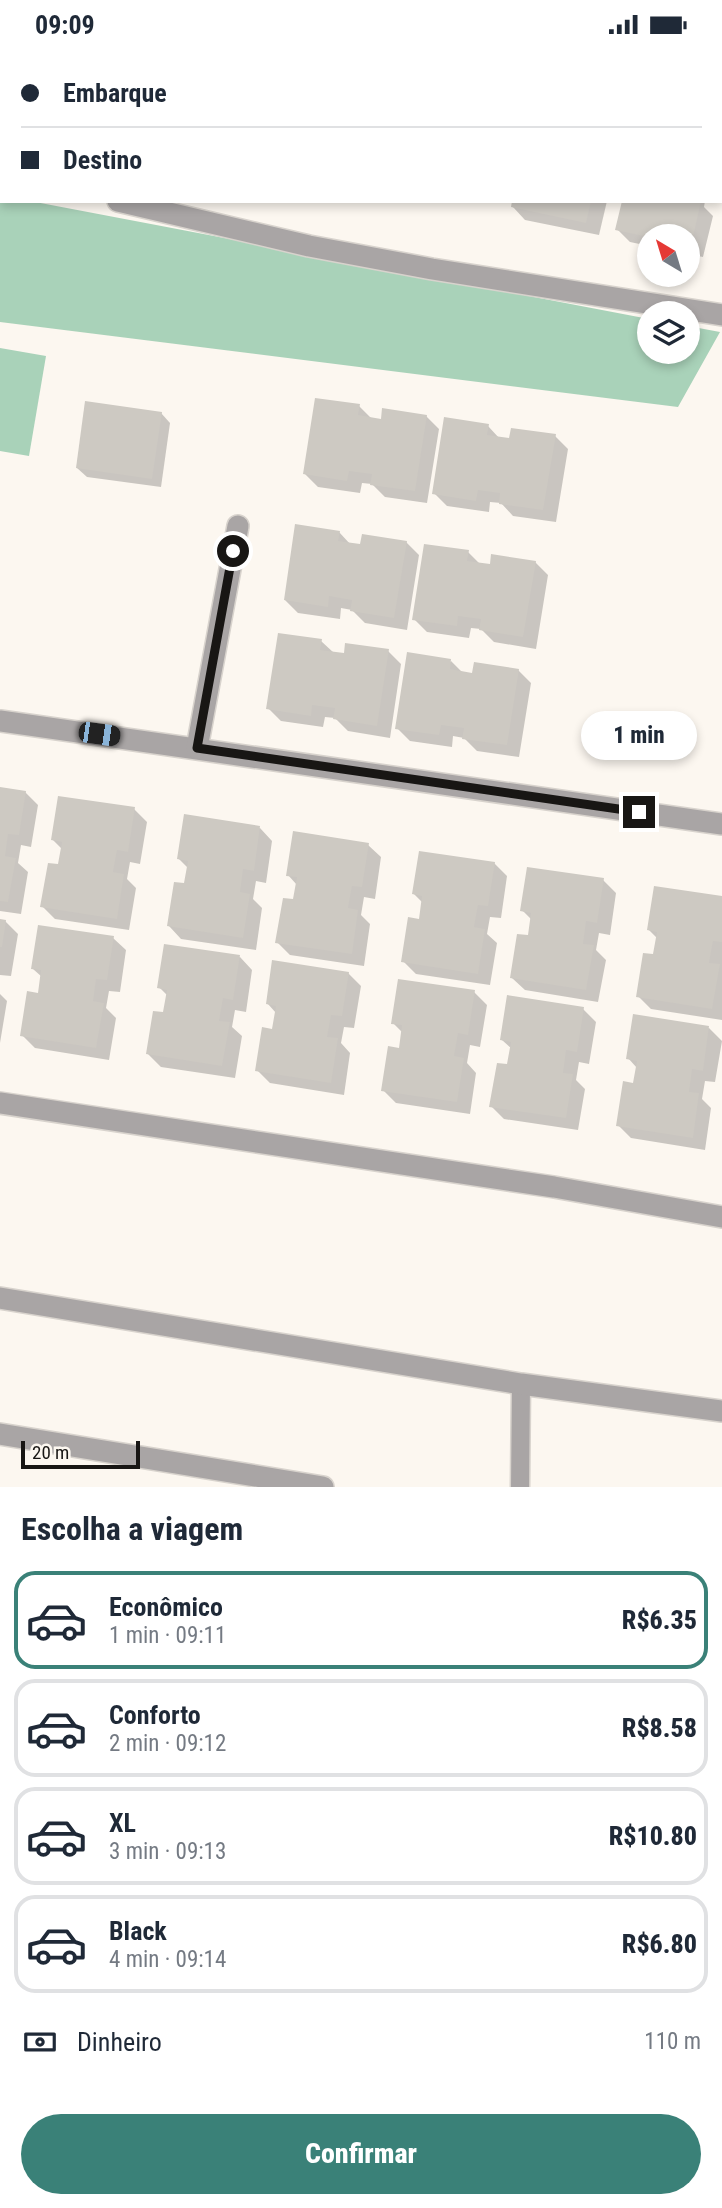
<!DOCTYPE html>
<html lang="pt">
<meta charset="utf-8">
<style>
:root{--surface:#fff;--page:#f6f6f7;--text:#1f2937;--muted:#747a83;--line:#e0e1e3;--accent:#3a8178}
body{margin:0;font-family:"Roboto Condensed",sans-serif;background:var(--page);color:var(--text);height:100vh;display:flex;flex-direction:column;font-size:26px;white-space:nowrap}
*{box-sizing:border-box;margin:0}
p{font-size:23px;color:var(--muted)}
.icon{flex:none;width:38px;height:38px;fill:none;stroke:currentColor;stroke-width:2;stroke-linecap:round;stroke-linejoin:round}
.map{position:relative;height:1438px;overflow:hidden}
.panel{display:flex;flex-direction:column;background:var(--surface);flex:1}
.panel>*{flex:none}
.hud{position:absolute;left:0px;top:0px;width:723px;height:154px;box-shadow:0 4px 10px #0003;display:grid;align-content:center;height:154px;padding:0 21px;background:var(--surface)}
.needle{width:46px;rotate:322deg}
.buttons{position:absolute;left:637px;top:175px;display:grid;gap:14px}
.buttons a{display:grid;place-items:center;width:63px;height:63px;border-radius:50%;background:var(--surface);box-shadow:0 4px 10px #0003;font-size:35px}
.scale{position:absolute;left:21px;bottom:18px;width:119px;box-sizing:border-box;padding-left:7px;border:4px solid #181614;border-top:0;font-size:19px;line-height:24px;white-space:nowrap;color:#181614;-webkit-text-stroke:5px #fcf7f0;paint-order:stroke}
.end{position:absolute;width:32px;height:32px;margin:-16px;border:9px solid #181614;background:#fff;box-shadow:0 0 0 4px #fff}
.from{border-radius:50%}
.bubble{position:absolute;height:49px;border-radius:24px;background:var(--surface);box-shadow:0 4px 10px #0003;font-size:23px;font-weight:800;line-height:49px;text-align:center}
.car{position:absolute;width:21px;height:42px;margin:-21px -10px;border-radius:9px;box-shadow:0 0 5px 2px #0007;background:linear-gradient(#222 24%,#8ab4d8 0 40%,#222 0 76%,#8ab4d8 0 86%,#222 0)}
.hud b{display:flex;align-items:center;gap:24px;height:66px;font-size:26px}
.hud b+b{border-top:2px solid var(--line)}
.hud i{width:18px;height:18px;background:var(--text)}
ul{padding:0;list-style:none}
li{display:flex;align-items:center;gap:21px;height:98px;margin:0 14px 10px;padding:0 7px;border:4px solid var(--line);border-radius:21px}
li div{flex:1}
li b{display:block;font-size:26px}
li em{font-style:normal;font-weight:800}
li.selected{border-color:var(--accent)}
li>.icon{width:63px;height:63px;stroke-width:1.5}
h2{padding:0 21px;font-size:32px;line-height:84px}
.pay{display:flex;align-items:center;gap:18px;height:77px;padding:0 21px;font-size:26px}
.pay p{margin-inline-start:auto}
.button{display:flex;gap:14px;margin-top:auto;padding:14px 21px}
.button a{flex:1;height:80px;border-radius:42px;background:var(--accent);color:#fff;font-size:28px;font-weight:800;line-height:80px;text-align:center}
.status{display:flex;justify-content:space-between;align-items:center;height:49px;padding:0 35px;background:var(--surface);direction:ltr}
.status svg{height:19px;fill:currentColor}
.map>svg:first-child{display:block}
.green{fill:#a9d2b9}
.shadow{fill:#0003}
.building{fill:#cdc9c2}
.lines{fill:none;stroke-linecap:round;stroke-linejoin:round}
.service-casing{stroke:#d8d3cd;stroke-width:21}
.minor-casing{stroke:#d8d3cd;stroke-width:24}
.service{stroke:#a9a5a5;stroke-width:18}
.minor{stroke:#a9a5a5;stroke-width:21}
.route{stroke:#181614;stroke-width:9}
</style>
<div class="status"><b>09:09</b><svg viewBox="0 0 49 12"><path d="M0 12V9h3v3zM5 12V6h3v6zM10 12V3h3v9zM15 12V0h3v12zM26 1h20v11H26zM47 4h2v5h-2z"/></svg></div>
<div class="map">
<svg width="722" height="1438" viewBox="0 0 722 1438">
<rect width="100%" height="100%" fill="#fcf7f0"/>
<g class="green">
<polygon points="0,147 2,152 30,152 649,270 649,303 688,303 688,277 720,283 678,358 0,273"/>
<polygon points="0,299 46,307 29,407 0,402"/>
</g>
<g class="shadow">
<polygon points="0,0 65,0 2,2 2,71"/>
<polygon points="81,0 174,0 81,2"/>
<polygon points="191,0 247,0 255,2 190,2"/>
<polygon points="547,0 629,0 547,2"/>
<polygon points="668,0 722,0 722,79 721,2 667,2"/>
<polygon points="721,95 722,96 721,129"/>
<polygon points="514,152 607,152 599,186 525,171 513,158"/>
<polygon points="623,152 705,152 704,158 713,167 703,208 688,205 688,187 649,187 649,197 630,193 617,180"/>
<polygon points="359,357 372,370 382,372 426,367 439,380 427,454 385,448 372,435 362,434 360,444 318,438 305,425"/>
<polygon points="161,364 170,374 161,438 87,428 77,419"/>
<polygon points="488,377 500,390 555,387 568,400 556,473 513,467 501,454 490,453 489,463 447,457 434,444"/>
<polygon points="339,483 351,496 406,493 419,506 407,581 365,574 352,561 341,559 340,570 298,564 285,551"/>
<polygon points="468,503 481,516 535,513 548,526 536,600 494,593 481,580 471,579 469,589 427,583 414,570"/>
<polygon points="321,592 334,604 345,606 388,602 401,615 390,689 348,682 335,669 325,668 323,678 281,672 268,659"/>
<polygon points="451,612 463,624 474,626 518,621 531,634 519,708 477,702 464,689 453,687 452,698 410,692 397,679"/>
<polygon points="0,740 25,743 38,756 31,798 21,796 18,814 28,823 21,865 0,862"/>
<polygon points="134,760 147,773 140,815 130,813 127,830 136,839 129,881 55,870 42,857 59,817 62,800 53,791"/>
<polygon points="260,779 272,792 266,834 256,832 253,850 262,859 256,901 181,890 169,877 186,836 188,819 179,810"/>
<polygon points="368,796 381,808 375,850 364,848 361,866 370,875 364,917 290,906 277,893 294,852 297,836 288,826"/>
<polygon points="494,814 507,827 501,869 490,868 487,885 497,894 490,936 416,925 403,912 421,872 423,854 414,845"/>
<polygon points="603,831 616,844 610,886 599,884 596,901 606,911 598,953 525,941 512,929 529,888 532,871 522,861"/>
<polygon points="722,849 722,971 651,960 638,947 655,907 658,890 649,881"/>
<polygon points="0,872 5,872 18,885 11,927 0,926 0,928"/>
<polygon points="113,889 126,901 120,943 109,942 106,959 116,969 109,1011 35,999 22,986 39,946 42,928 33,920"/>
<polygon points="240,908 252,921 246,963 235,961 232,978 242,987 235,1029 161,1018 148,1005 165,965 168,947 159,938"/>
<polygon points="348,924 361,937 354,979 344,978 341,994 350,1004 344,1046 270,1034 257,1021 274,982 276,964 268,955"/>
<polygon points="474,943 487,956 480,998 470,996 467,1014 476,1024 470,1065 396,1054 383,1041 400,1001 403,984 393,974"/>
<polygon points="0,945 7,952 0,994"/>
<polygon points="583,960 596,973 589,1015 579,1013 576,1031 585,1040 578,1081 504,1070 491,1057 509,1017 512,1000 502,991"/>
<polygon points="709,979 722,992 715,1033 705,1032 702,1050 711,1059 705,1101 631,1089 618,1076 635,1036 637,1019 628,1009"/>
</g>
<g class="building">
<polygon points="512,152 591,152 586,174 511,158"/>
<polygon points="622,152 701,152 691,197 688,196 688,187 649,188 615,181"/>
<polygon points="315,349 360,355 358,366 381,370 382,359 427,366 415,442 370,436 372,425 349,422 347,432 303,425"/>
<polygon points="85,352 162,363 152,430 76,419"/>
<polygon points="444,368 489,375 487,386 509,389 511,379 556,385 543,461 499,455 500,444 478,441 476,452 432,445"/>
<polygon points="295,475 340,482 338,492 360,495 362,485 407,492 394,569 350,562 352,551 329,547 328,558 284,551"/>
<polygon points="424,495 469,501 467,512 490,515 491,505 536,512 523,588 479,581 481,570 458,567 457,577 412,571"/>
<polygon points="278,584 322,590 320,601 344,604 345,594 389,600 377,677 333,670 335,659 312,656 311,667 266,660"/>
<polygon points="407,603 451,610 450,620 472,624 474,613 519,620 507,696 462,690 464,679 441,676 439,686 395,680"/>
<polygon points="0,738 26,742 19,786 8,785 5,807 16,809 8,853 0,852"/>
<polygon points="58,747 135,758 128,803 117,801 113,823 124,825 117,870 40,858 48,814 58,815 62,793 51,791"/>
<polygon points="184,765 260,777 254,822 243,820 240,843 250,845 243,889 167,877 174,833 184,834 188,812 177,810"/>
<polygon points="293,782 369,794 362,838 352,837 348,859 358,861 352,905 275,894 283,849 293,850 297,828 286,827"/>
<polygon points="419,802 495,813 488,857 478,856 474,878 485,880 478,925 401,913 408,868 419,870 422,847 412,845"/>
<polygon points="527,818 604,829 597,874 586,872 583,895 594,896 586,941 510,929 517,885 528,886 531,864 520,862"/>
<polygon points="654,837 722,847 722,893 713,892 709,914 720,915 712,960 636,948 643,904 653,905 657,883 647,881"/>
<polygon points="0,870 6,871 2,898 0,898"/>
<polygon points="38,876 114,887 107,931 96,930 93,952 104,954 96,999 20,987 27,942 38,944 41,921 31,920"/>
<polygon points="164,895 240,906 233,951 223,949 219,972 230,973 222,1017 146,1005 153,962 163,963 167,941 157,939"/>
<polygon points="272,911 349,923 342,967 331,966 327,988 338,989 331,1034 255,1022 262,978 272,980 276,957 266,955"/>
<polygon points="398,930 475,941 468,986 458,984 454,1007 464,1009 457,1053 381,1042 388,997 399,999 402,976 391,975"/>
<polygon points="507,946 584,958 577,1003 566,1001 563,1024 573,1025 566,1069 489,1058 497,1014 507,1015 511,993 500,991"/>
<polygon points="633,965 709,977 703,1022 692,1020 689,1043 699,1044 693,1089 616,1077 623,1032 633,1034 637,1012 626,1010"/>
</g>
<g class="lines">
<defs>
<polyline id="service" points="520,1438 521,1335"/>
<g id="minor">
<polyline points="0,125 2,125"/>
<polyline points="118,152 309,197 432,220 722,266"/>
<polyline points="0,672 722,775"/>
<polyline points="197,699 238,477"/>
<polyline points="0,1054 554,1138 722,1168"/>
<polyline points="0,1249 521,1335 722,1362"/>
<polyline points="0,1385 323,1438"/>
</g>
</defs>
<use href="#service" class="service-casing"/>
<use href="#minor" class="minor-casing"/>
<use href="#service" class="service"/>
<use href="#minor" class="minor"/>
</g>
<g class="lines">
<polyline class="route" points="233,502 197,699 639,763"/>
</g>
</svg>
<div class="buttons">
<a><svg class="needle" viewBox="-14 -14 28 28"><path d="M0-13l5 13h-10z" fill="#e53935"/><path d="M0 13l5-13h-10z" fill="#747a83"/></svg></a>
<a><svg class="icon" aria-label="layers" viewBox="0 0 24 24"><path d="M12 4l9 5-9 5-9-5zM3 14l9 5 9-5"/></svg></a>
</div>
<div class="scale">20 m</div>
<i class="end from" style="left:233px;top:502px"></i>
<i class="end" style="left:639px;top:763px"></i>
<div class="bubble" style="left:581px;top:662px;width:116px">1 min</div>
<i class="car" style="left:99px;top:685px;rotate:98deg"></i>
<div class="hud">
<b><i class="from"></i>Embarque</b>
<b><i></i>Destino</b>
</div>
</div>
<section class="panel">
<h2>Escolha a viagem</h2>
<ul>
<li class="selected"><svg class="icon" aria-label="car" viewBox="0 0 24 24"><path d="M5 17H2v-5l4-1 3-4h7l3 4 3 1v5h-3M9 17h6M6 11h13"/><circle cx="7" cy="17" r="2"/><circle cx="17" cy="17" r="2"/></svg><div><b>Econômico</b><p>1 min · 09:11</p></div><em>R$6.35</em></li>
<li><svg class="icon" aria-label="car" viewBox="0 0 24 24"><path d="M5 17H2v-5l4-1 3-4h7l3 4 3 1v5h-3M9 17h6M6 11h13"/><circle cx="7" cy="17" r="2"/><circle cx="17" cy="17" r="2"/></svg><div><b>Conforto</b><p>2 min · 09:12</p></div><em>R$8.58</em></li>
<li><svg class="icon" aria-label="car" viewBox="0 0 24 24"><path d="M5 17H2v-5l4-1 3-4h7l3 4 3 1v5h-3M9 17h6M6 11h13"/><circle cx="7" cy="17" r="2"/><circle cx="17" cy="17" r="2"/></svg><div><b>XL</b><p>3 min · 09:13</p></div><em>R$10.80</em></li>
<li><svg class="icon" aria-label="car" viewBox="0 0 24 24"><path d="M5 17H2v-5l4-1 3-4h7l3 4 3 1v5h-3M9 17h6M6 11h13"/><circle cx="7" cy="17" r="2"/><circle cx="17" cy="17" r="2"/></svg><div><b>Black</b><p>4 min · 09:14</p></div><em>R$6.80</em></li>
</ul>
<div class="pay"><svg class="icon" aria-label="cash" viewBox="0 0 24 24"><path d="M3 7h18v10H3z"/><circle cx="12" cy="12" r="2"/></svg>Dinheiro<p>110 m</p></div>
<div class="button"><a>Confirmar</a></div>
</section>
